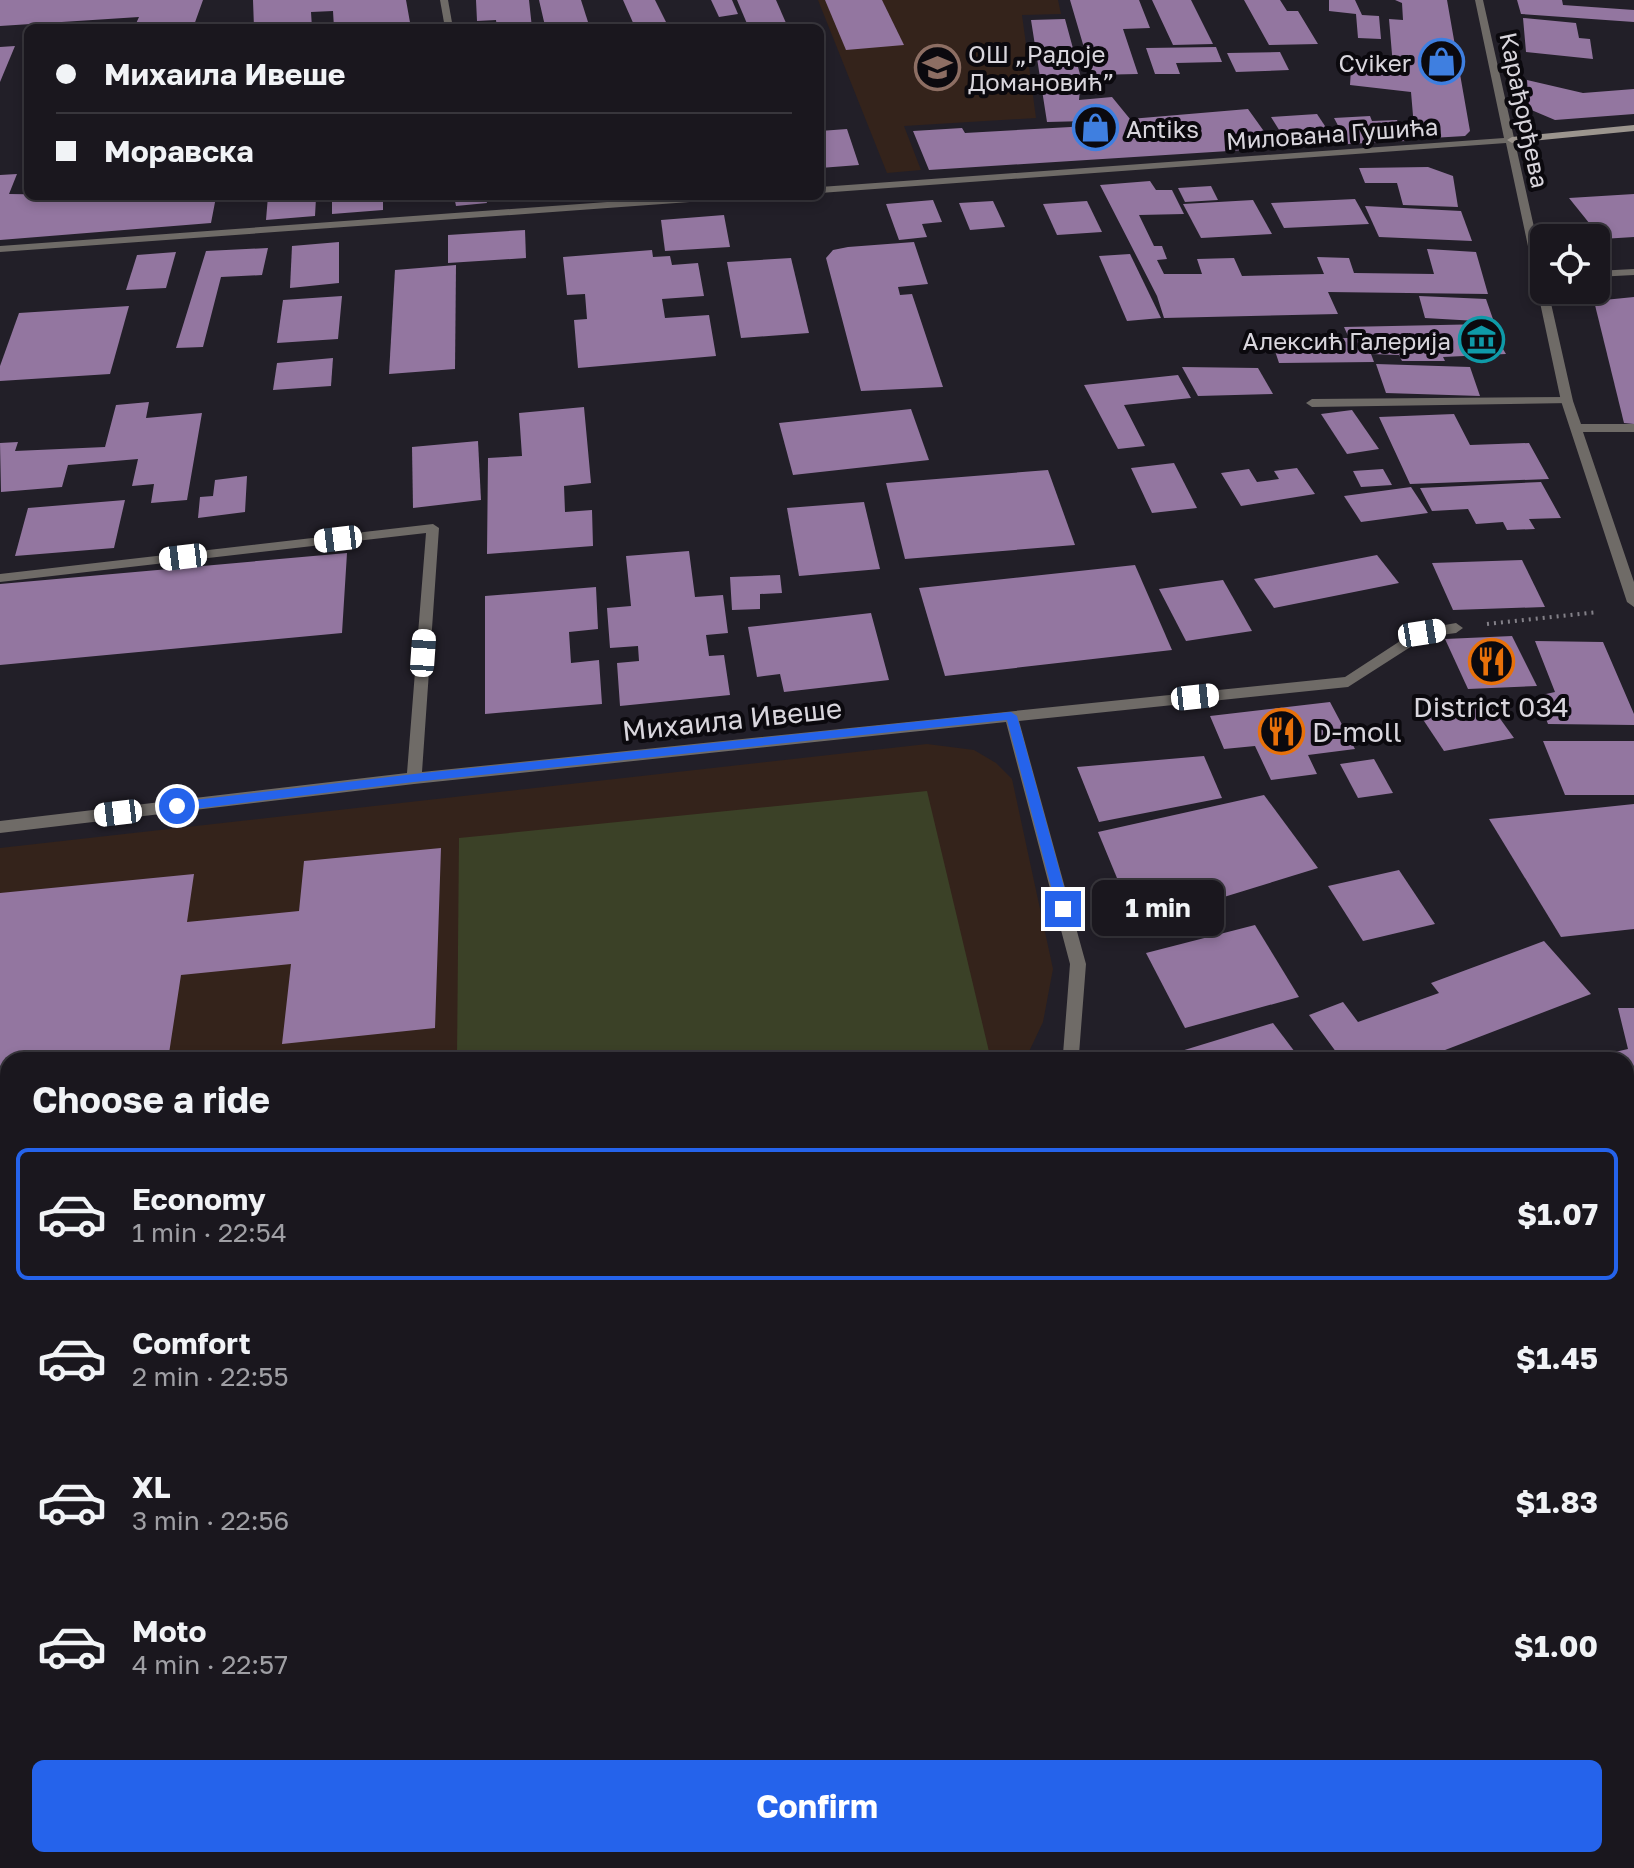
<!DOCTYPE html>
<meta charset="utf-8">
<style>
:root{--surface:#1a171e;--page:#27242b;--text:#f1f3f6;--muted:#9f9fa4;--line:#38363c;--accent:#2563eb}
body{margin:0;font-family:"Golos Text",sans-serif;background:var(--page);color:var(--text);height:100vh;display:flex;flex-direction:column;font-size:30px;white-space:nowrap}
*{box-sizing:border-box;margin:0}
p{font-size:26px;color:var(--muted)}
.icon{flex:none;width:44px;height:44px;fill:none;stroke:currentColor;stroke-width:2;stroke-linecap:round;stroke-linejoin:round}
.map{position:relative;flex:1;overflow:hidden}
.sheet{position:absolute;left:0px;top:1052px;width:1634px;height:816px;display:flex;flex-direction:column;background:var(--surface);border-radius:24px 24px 0 0;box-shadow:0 4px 12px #0003,0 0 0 2px var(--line)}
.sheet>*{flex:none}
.guide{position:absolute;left:24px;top:24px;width:800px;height:176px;border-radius:12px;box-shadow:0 4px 12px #0003,0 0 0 2px var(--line);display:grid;align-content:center;height:176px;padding:0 32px;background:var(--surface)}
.fabs{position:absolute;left:1530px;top:224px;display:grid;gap:16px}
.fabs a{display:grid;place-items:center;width:80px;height:80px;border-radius:12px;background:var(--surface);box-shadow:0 4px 12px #0003,0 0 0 2px var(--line);font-size:40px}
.end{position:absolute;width:36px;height:36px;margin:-18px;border:10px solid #2563eb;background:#fff;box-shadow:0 0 0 4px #fff}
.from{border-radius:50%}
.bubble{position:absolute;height:56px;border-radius:12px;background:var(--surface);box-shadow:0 4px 12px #0003,0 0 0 2px var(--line);font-size:26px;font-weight:700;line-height:56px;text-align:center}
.car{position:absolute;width:24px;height:48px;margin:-24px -12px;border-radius:10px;box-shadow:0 0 6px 2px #0007;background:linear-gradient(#fff 24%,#345 0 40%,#fff 0 76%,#345 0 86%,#fff 0)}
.guide b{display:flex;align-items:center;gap:28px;height:76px;font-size:30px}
.guide b+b{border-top:2px solid var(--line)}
.guide i{width:20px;height:20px;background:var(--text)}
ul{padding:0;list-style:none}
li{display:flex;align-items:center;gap:24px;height:132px;margin:0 16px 12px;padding:0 16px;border:4px solid transparent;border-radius:12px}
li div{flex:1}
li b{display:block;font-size:30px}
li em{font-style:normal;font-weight:700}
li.active{border-color:var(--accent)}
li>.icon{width:72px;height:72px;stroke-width:1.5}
h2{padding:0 32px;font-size:36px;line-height:96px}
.button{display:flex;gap:16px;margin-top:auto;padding:16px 32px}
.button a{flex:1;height:92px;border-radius:12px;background:var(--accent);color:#fff;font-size:32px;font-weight:700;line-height:92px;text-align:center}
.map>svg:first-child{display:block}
.education{fill:#34231b}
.green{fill:#3b4127}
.building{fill:#9376a0}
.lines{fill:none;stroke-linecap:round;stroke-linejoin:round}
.path{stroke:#838088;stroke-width:4;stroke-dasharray:2 5;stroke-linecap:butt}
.lane{fill:#6f6b67;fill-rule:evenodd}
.street{fill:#6f6b67;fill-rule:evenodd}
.secondary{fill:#9c958e;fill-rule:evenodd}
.route{fill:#2563eb}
.labels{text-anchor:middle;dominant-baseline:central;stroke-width:8;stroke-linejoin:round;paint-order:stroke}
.far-poi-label{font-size:24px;fill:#d9d6dd;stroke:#0b090e;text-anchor:start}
.far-street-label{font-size:24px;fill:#d9d6dd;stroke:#0b090e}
.poi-label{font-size:28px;fill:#d9d6dd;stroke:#0b090e}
.street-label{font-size:28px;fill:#d9d6dd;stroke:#0b090e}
</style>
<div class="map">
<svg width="1634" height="1868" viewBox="0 0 1634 1868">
<rect width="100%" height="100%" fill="#221f28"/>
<g class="education">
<polygon points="818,0 1058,0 1061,14 1022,15 1036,118 904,126 921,170 887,173"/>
<polygon points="927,744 974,750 996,763 1012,779 1053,969 1043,1022 1025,1060 8,1060 8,1349 0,1349 0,848"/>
</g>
<polygon class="green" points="927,791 991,1060 457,1060 459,838"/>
<g class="building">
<polygon points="0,0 203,0 193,28 134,28 139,17 0,26"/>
<polygon points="253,0 406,0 411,28 334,28 333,11 311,12 312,28 254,28"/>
<polygon points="476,0 529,0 532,28 497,28 496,20 477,21"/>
<polygon points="539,0 581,0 588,22 545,26"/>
<polygon points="623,0 655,0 666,22 634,25"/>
<polygon points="711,0 732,0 738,14 719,17"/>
<polygon points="737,0 776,0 786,23 748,26"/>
<polygon points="825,0 882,0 904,45 846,50"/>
<polygon points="1070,0 1139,0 1150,28 1123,29 1138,74 1092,75"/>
<polygon points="1152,0 1191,0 1213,44 1173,45"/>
<polygon points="1244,0 1280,0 1287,11 1298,11 1318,44 1269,45"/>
<polygon points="1329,0 1355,0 1362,15 1379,16 1381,39 1358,38 1356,14 1329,11"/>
<polygon points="1395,0 1447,0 1470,131 1465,136 1415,139 1411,92 1350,85 1351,69 1404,75 1403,67 1393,66 1389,19 1403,20 1402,3"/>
<polygon points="1517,0 1562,0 1563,5 1634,10 1634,22 1521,14"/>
<polygon points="1523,18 1576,23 1579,38 1590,39 1593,59 1526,52"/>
<polygon points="1065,19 1081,78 1079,100 1112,97 1130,119 1248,109 1276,148 929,170 913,131 962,128 965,133 1089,126 1087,121 1047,122 1031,20"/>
<polygon points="15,46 0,82 0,47"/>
<polygon points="1216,47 1222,62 1176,63 1180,74 1155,74 1146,48"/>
<polygon points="1280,52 1289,70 1236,72 1227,53"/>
<polygon points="1527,80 1583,93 1634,89 1634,114 1555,120 1529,109"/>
<polygon points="1317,114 1333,138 1286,141 1271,117"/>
<polygon points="1370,116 1372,121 1397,120 1406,141 1348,144 1334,118"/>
<polygon points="847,129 859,165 820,168 820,131"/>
<polygon points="1428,167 1453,176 1458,207 1403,205 1397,183 1365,183 1359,168"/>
<polygon points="17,174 9,194 216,197 211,223 0,240 0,175"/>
<polygon points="1150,181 1156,190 1172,190 1184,214 1139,215 1154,246 1162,246 1167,259 1157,260 1164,274 1202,274 1197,259 1234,258 1242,276 1324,274 1317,257 1349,258 1354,273 1434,274 1427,249 1476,252 1488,294 1328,292 1338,314 1164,318 1157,296 1100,185"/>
<polygon points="1211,186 1218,200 1185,202 1178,188"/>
<polygon points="1634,194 1634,237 1602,239 1569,198"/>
<polygon points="268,196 294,196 293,200 316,198 315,216 266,220"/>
<polygon points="332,196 383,196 383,210 332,214"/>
<polygon points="454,196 485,196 487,203 456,206"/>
<polygon points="508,196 553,196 553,198 509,202"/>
<polygon points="1355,199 1369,224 1284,228 1271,203"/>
<polygon points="933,200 942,222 922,224 927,237 899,240 886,204"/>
<polygon points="1253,200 1272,234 1201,238 1183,204"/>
<polygon points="993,201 1005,227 970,230 959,203"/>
<polygon points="1087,201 1102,232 1057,235 1043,204"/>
<polygon points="1365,206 1461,211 1472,241 1379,237"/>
<polygon points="724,215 730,247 665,251 661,220"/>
<polygon points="525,230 526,258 448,263 448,235"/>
<polygon points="339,242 339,283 290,288 292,246"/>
<polygon points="914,242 928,284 898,287 900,295 912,294 943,387 861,391 826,258 833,250 848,247"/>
<polygon points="268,248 262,275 221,277 203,347 176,348 206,251"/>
<polygon points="652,250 653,257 670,256 672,265 698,263 704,296 662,299 665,318 709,315 716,356 578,368 574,320 587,319 585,294 567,295 563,257"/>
<polygon points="176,252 166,288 126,290 137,255"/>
<polygon points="1130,254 1161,318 1127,321 1099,256"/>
<polygon points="791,258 809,333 741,338 727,262"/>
<polygon points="456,265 455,369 389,374 395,270"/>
<polygon points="342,296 338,339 277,343 283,300"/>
<polygon points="1419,296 1486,299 1494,322 1425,318"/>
<polygon points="1634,297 1634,424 1624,423 1594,301"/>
<polygon points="129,306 110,374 0,381 0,366 19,313"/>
<polygon points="1488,324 1506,354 1443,357 1445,361 1402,361 1399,355 1371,354 1374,362 1279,363 1271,339 1349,338 1344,327"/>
<polygon points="333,358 331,386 273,390 277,363"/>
<polygon points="1376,364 1470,367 1480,396 1386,393"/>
<polygon points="1182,367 1258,368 1273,394 1198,396"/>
<polygon points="1178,375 1191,398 1124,405 1145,446 1118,449 1084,385"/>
<polygon points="149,402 146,418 202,413 187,500 151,503 154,484 132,486 138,459 68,465 62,487 1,492 0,443 18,442 15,451 105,447 116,405"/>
<polygon points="584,407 591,483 564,486 565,512 592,510 593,546 487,554 488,458 522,456 519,413"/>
<polygon points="911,409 929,460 793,475 779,423"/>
<polygon points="1352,410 1379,449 1347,454 1321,414"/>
<polygon points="1454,414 1470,445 1529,443 1549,479 1410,484 1379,417"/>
<polygon points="478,441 481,500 413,508 412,447"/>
<polygon points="1174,463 1197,508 1152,513 1131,468"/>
<polygon points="1297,468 1315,494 1241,506 1221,473 1249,469 1257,482 1279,479 1274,471"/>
<polygon points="1383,469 1392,485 1361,487 1353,471"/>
<polygon points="1048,470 1075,545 905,559 886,483"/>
<polygon points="247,476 245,512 198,518 200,497 213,496 215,480"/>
<polygon points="1541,482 1561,518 1529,519 1535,529 1507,530 1503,522 1476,524 1468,509 1432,511 1420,488"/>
<polygon points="1411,487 1428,513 1361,522 1344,496"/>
<polygon points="125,500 114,548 15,556 28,508"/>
<polygon points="864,502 880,569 799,576 787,508"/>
<polygon points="689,551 695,597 723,595 728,633 706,635 709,656 724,655 730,695 620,706 617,663 639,661 638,646 610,648 607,608 631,606 626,556"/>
<polygon points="347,553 342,633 0,665 0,584"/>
<polygon points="1377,555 1399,583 1274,608 1254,579"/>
<polygon points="1522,560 1545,607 1453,610 1432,563"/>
<polygon points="1135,565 1172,650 945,676 919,588"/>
<polygon points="780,575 782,593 760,594 760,609 732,610 730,577"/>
<polygon points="1223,580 1252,631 1186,641 1159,589"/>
<polygon points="596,587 598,629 569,632 571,663 599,660 602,704 485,714 485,596"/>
<polygon points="871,613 889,680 784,692 780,674 757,677 748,627"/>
<polygon points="1512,636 1537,686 1468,689 1445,639"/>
<polygon points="1535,641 1603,642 1634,714 1634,725 1548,724 1537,696 1555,692"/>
<polygon points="1330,702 1355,749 1308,755 1317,774 1271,780 1255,746 1224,749 1210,716"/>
<polygon points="1488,702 1514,738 1444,751 1420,715"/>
<polygon points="1543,741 1634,741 1634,795 1565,795"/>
<polygon points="1204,756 1222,798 1099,822 1077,767"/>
<polygon points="1374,759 1393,793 1358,798 1340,764"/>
<polygon points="1264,795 1318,868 1136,924 1098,832"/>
<polygon points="1634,804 1634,929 1561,937 1489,819"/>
<polygon points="441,848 435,1028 282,1044 291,964 181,975 168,1060 8,1060 8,1123 0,1124 0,893 194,874 187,922 299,911 304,861"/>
<polygon points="1399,870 1435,924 1363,941 1328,886"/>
<polygon points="1255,925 1299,997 1185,1028 1146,953"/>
<polygon points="1544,941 1591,994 1419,1060 1342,1060 1309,1015 1343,1002 1358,1022 1439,993 1431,983"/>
<polygon points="1618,1008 1634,1008 1634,1092 1626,1094 1626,1060 1584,1059 1628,1049"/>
<polygon points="1273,1023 1301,1060 1156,1060 1155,1059"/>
<polygon points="1634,1108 1634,1212 1626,1216 1626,1111"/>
<polygon points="1631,1315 1634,1319 1634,1476 1626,1465 1626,1318"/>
<polygon points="8,1406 8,1534 0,1536 0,1408"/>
<polygon points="8,1538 8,1652 0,1654 0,1540"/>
<polygon points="8,1674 8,1805 0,1807 0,1676"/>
<polygon points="1634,1679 1634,1785 1626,1790 1626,1685"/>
<polygon points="1626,1828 1634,1829 1634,1868 1494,1868 1493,1860 1626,1860"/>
<polygon points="111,1860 140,1860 140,1868 85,1868"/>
<polygon points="482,1860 553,1860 555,1868 460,1868"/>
<polygon points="754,1860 811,1860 798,1868 758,1868"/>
<polygon points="849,1860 928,1860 932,1868 838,1868"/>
<polygon points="1213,1860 1378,1860 1383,1868 1218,1868"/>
</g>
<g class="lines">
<polyline class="path" points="1487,624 1598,612"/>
<g class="lane">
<polygon points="440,0 448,0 453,28 445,28"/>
<polygon points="1567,397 1573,401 1571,403 1312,407 1306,403 1312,399"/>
</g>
<g class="street">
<polygon points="1475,0 1483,0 1514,138 1517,140 1515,142 1544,272 1544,290 1548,290 1573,401 1581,424 1634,424 1634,432 1583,432 1634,582 1634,607 1627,602 1561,401 1506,143 820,193 820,187 1504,138"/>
<polygon points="689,196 736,196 731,199 0,252 0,246"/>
<polygon points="1634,269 1634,275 1596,277 1596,271"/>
<polygon points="433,524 439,528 422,772 1345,677 1417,630 1456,623 1463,628 1456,633 1426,637 1348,687 1019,721 1086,964 1079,1054 1077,1060 1060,1060 1063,1054 1070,964 1006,722 414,784 0,833 0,821 407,773 426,533 0,582 0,574"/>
<rect x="165" y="1860" width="24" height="8"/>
<polygon points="969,1860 995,1860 999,1868 973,1868"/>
</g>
<polygon class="secondary" points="1634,125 1634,131 1512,143 1507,140 1512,137"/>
</g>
<polygon class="route" points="1011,712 1017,716 1070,909 1063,914 1057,909 1007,720 414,782 177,811 171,806 177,802 414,774"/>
<defs>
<symbol id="shop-ring" viewBox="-11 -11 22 22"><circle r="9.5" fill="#0b090e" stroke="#3f7fe0" stroke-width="1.5"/><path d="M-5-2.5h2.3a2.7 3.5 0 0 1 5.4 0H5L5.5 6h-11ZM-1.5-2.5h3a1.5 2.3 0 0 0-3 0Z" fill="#3f7fe0"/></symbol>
<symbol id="school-ring" viewBox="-11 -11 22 22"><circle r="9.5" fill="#0b090e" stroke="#8d6e63" stroke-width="1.5"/><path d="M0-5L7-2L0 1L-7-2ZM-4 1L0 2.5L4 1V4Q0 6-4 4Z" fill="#8d6e63"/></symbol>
<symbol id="museum-ring" viewBox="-11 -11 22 22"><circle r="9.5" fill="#0b090e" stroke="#0f9aa8" stroke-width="1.5"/><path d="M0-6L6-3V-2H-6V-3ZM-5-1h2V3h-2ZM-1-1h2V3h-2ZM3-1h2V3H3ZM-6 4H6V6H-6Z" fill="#0f9aa8"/></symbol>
<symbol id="restaurant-ring" viewBox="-11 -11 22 22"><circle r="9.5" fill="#0b090e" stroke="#e8710a" stroke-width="1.5"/><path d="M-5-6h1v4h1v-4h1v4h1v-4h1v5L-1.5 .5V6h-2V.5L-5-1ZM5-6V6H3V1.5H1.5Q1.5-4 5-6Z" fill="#e8710a"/></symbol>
</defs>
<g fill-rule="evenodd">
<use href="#shop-ring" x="1416" y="36" width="51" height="51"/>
<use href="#school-ring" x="912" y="42" width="51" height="51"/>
<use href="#shop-ring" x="1070" y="102" width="51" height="51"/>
<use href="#museum-ring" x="1456" y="314" width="51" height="51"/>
<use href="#restaurant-ring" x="1466" y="636" width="51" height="51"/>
<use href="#restaurant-ring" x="1256" y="706" width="51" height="51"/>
</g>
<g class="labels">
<g class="far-poi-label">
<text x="968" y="53">ОШ „Радоје<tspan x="968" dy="28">Домановић”</tspan></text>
<text x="1411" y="62" text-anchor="end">Cviker</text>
<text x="1126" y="128">Antiks</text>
<text x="1451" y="340" text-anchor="end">Алексић Галерија</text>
</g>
<g class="far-street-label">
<text transform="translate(1525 110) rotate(78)">Карађорђева</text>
<text transform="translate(1332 133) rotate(-4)">Милована Гушића</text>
</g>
<g class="poi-label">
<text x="1491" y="706">District 034</text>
<text x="1312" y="731" text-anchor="start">D-moll</text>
</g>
<g class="street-label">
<text transform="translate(732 719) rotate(-6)">Михаила Ивеше</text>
</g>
</g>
</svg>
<div class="fabs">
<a><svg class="icon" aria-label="locate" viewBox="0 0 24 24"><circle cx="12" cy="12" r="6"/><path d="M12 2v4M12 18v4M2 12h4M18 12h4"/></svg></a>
</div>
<i class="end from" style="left:177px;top:806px"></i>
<i class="end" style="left:1063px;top:909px"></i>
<div class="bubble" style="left:1092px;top:880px;width:132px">1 min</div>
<i class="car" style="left:338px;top:539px;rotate:263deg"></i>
<i class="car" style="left:183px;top:557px;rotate:263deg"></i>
<i class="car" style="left:1422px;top:633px;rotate:81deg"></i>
<i class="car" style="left:423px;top:653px;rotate:4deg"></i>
<i class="car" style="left:1195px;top:697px;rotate:84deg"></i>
<i class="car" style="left:118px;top:813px;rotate:263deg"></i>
<div class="guide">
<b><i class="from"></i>Михаила Ивеше</b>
<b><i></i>Моравска</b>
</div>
<section class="sheet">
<h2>Choose a ride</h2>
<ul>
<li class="active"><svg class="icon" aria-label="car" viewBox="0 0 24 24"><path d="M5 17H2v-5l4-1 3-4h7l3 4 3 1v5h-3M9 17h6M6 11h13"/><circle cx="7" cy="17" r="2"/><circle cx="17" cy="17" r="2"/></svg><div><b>Economy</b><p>1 min · 22:54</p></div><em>$1.07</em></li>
<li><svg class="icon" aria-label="car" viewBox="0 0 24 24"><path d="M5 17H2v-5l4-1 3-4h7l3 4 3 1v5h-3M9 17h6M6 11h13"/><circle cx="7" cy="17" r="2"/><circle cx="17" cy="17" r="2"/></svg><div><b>Comfort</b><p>2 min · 22:55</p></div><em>$1.45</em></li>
<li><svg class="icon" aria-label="car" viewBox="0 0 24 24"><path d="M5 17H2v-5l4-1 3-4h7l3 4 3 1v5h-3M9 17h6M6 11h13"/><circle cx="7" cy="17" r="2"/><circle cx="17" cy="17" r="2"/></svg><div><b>XL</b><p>3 min · 22:56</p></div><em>$1.83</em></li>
<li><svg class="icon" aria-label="car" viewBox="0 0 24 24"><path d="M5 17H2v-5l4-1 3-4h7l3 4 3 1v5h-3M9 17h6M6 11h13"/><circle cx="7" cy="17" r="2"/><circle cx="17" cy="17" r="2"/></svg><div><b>Moto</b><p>4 min · 22:57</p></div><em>$1.00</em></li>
</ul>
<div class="button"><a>Confirm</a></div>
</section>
</div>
